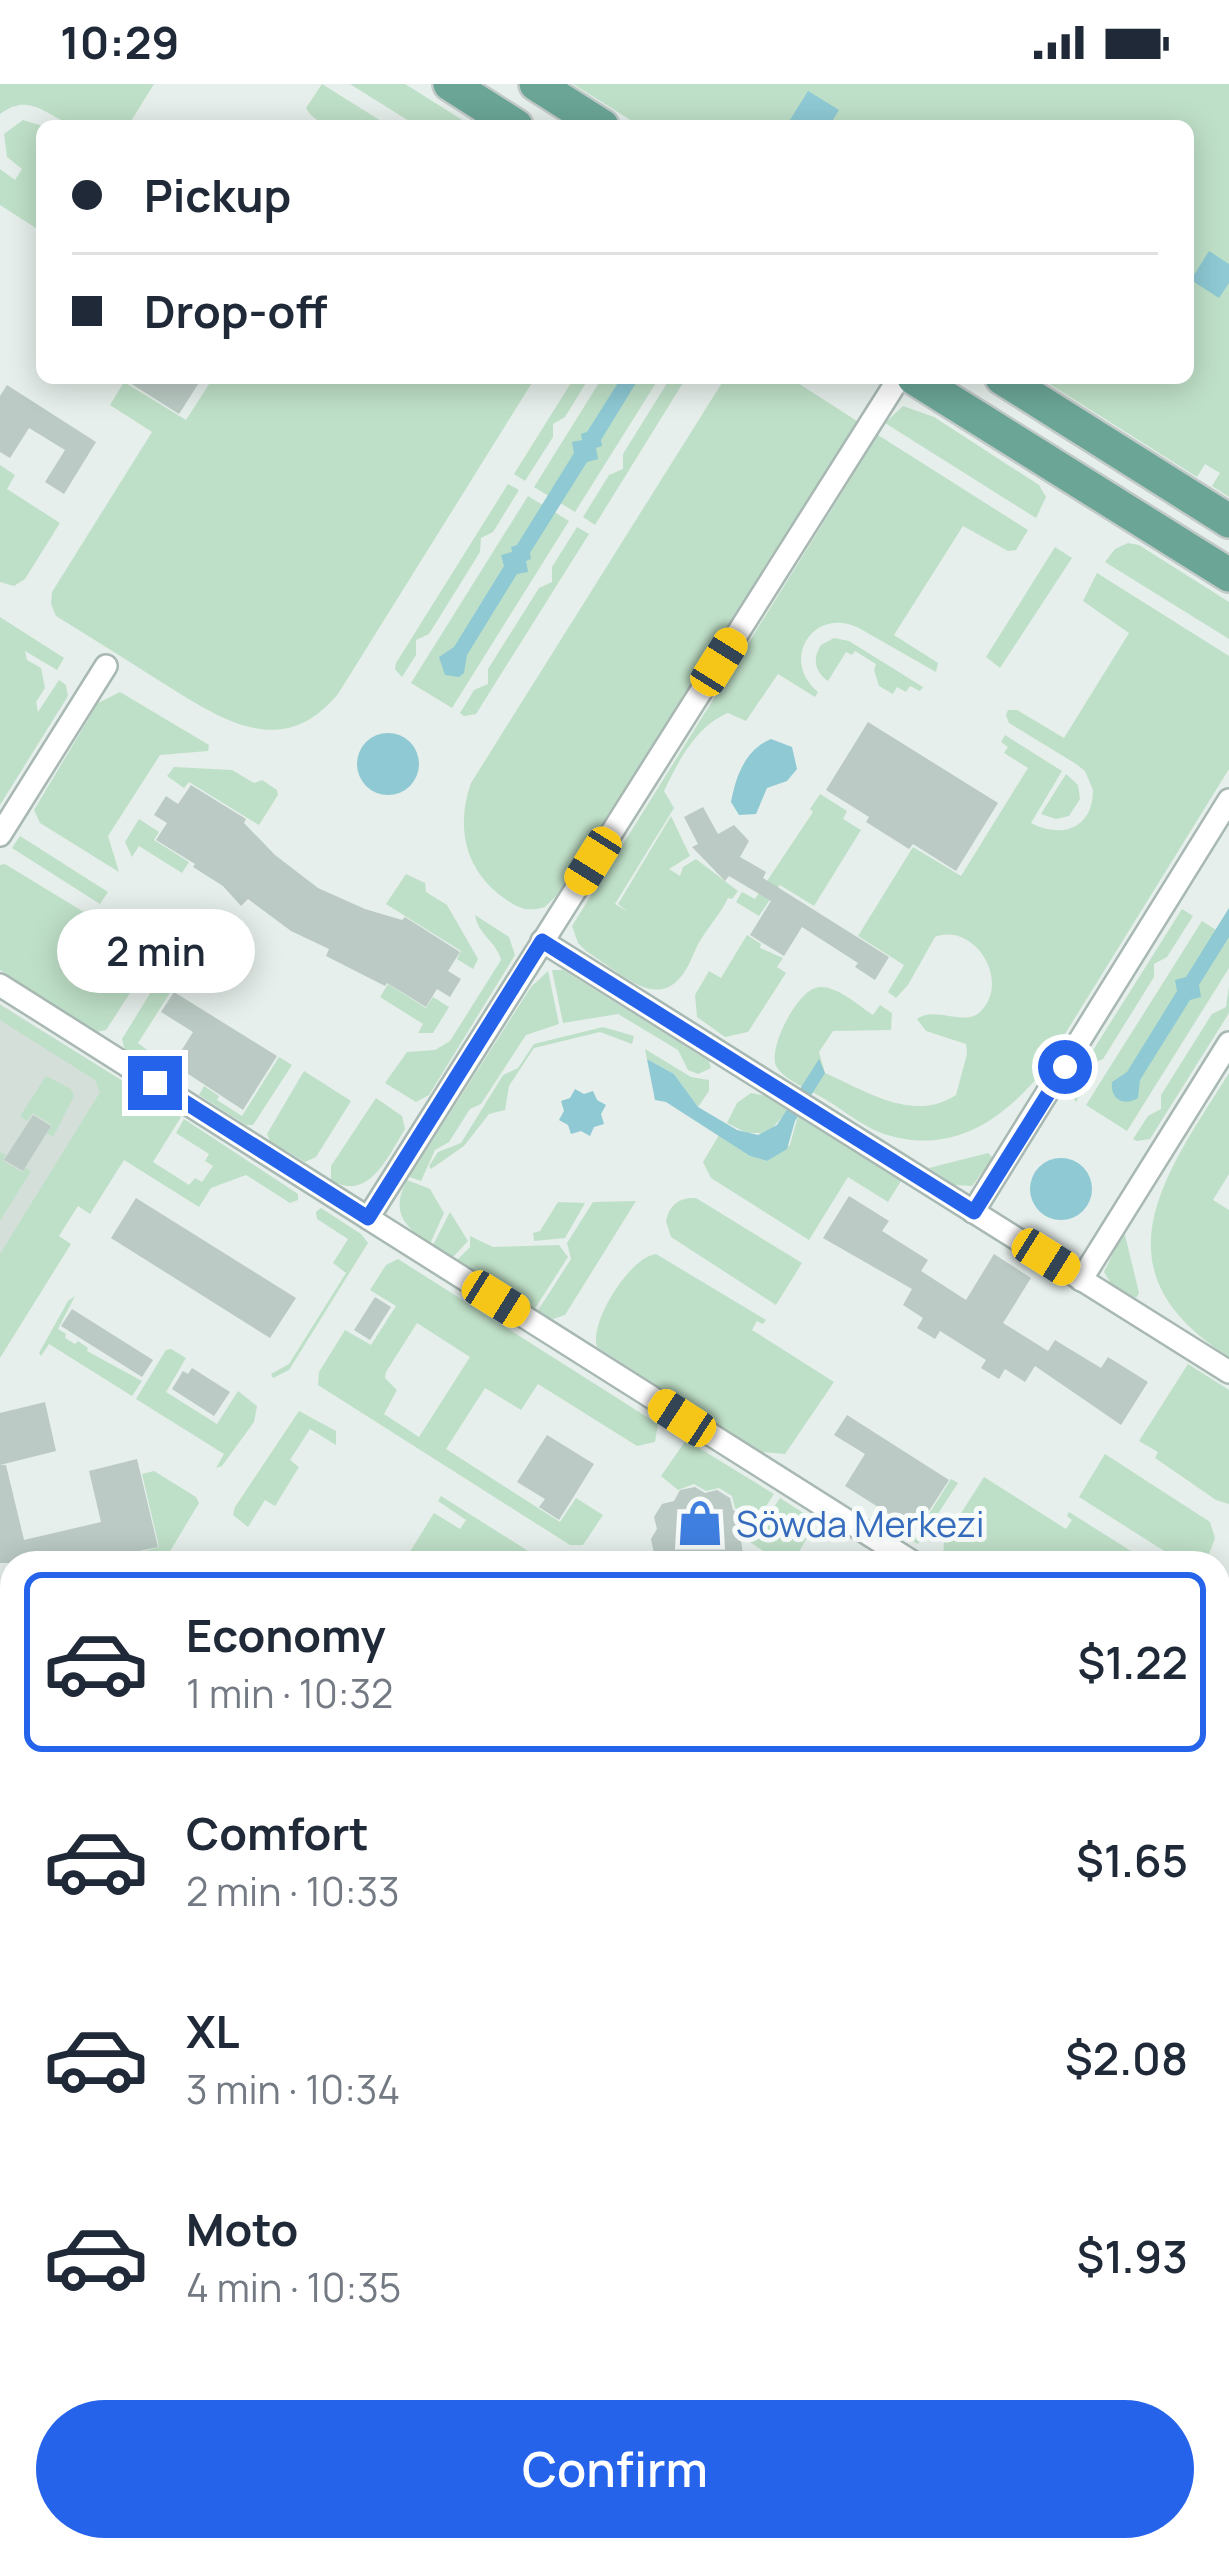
<!DOCTYPE html>
<meta charset="utf-8">
<style>
:root{--surface:#fff;--page:#f2f2f3;--text:#1f2937;--muted:#747a83;--line:#e0e1e3;--accent:#2563eb}
body{margin:0;font-family:Manrope,sans-serif;background:var(--page);color:var(--text);height:100vh;display:flex;flex-direction:column;font-size:45px;white-space:nowrap}
*{box-sizing:border-box;margin:0}
p{font-size:39px;color:var(--muted)}
.icon{flex:none;width:66px;height:66px;fill:none;stroke:currentColor;stroke-width:2;stroke-linecap:round;stroke-linejoin:round}
.map{position:relative;flex:1;overflow:hidden}
.side{position:absolute;left:0px;top:1467px;width:1230px;height:1011px;display:flex;flex-direction:column;background:var(--surface);border-radius:36px 36px 0 0;box-shadow:0 6px 30px #0003}
.side>*{flex:none}
.guide{position:absolute;left:36px;top:36px;width:1158px;height:264px;border-radius:18px;box-shadow:0 6px 30px #0003;display:grid;align-content:center;height:264px;padding:0 36px;background:var(--surface)}
.end{position:absolute;width:54px;height:54px;margin:-27px;border:15px solid #2563eb;background:#fff;box-shadow:0 0 0 6px #fff}
.from{border-radius:50%}
.bubble{position:absolute;height:84px;border-radius:42px;background:var(--surface);box-shadow:0 6px 30px #0003;font-size:39px;font-weight:600;line-height:84px;text-align:center}
.car{position:absolute;width:36px;height:72px;margin:-36px -18px;border-radius:15px;box-shadow:0 0 9px 3px #0007;background:linear-gradient(#f5c518 24%,#345 0 40%,#f5c518 0 76%,#345 0 86%,#f5c518 0)}
.guide b{display:flex;align-items:center;gap:42px;height:114px;font-size:45px}
.guide b+b{border-top:3px solid var(--line)}
.guide i{width:30px;height:30px;background:var(--text)}
ul{padding:21px 0 0;list-style:none}
li{display:flex;align-items:center;gap:36px;height:180px;margin:0 24px 18px;padding:0 12px;border:6px solid transparent;border-radius:18px}
li div{flex:1}
li b{display:block;font-size:45px}
li em{font-style:normal;font-weight:600}
li.on{border-color:var(--accent)}
li>.icon{width:108px;height:108px;stroke-width:1.5}
.button{display:flex;gap:24px;margin-top:auto;padding:24px 36px}
.button a{flex:1;height:138px;border-radius:72px;background:var(--accent);color:#fff;font-size:48px;font-weight:600;line-height:138px;text-align:center}
.status{display:flex;justify-content:space-between;align-items:center;height:84px;padding:0 60px;background:var(--surface);direction:ltr}
.status svg{height:33px;fill:currentColor}
.map>svg:first-child{display:block}
.built{fill:#d4dfda}
.green{fill:#bfe0c8;fill-rule:evenodd}
.water{fill:#8ec9d4}
.building{fill:#bbcac4}
.lines{fill:none;stroke-linecap:round;stroke-linejoin:round}
.street-casing{stroke:#a8b8b2;stroke-width:26}
.secondary-casing{stroke:#a4bbb3;stroke-width:34}
.primary-casing{stroke:#c2cac8;stroke-width:38}
.street{stroke:#fff;stroke-width:21}
.secondary{stroke:#fff;stroke-width:30}
.primary{stroke:#6aa596;stroke-width:33}
.route{stroke:#2563eb;stroke-width:15}
.labels{text-anchor:middle;dominant-baseline:central;stroke-width:10;stroke-linejoin:round;paint-order:stroke}
.shop-label{font-size:36px;fill:#366cbe;stroke:#f7fbf9;text-anchor:start}
</style>
<div class="status"><b>10:29</b><svg viewBox="0 0 49 12"><path d="M0 12V9h3v3zM5 12V6h3v6zM10 12V3h3v9zM15 12V0h3v12zM26 1h20v11H26zM47 4h2v5h-2z"/></svg></div>
<div class="map">
<svg width="1229" height="2477" viewBox="0 0 1229 2477">
<rect width="100%" height="100%" fill="#e6efeb"/>
<polygon class="built" points="0,920 143,1010 0,1237"/>
<g class="green">
<path d="M0,0H154L128,42C111,42 86,46 70,40C43,29 29,9 0,30Z"/>
<path d="M322,0L389,42C361,42 321,51 306,24Z"/>
<polygon points="350,0 405,0 472,42 417,42"/>
<polygon points="573,0 1229,0 1229,413 1212,402 1220,389 1205,380 1197,393 1040,294 1188,294 1188,42 640,42"/>
<polygon points="23,36 43,42 42,148 0,121 0,85 15,96 22,85 7,73 4,50"/>
<path d="M213,294H535L338,610C280,680 217,632 158,596C124,574 90,553 56,532L51,520L52,508L152,348L110,321L124,298L186,336Z"/>
<polygon points="574,294 589,294 565,333 553,340 553,353 525,397 514,390"/>
<polygon points="602,294 659,294 575,428 534,403"/>
<polygon points="686,294 595,441 583,433 609,391 623,385 623,370 669,296"/>
<path d="M725,294H790L857,337L557,811L545,823C527,829 516,823 501,812C464,784 456,741 471,699Z"/>
<polygon points="903,322 934,333 1039,401 1046,413 1036,434 885,339"/>
<path d="M878,351L1028,446L1016,466L1008,467L963,442L894,551L938,579L936,588L857,543C812,523 780,577 818,608L815,613L778,590L746,637L728,629C696,642 678,678 664,707L674,724L615,820L628,828L618,820L671,732L690,772L669,785L680,792L683,783L696,775L738,807L732,815L728,814C720,832 701,850 694,869C667,936 631,896 586,867L578,859L572,842Z"/>
<polygon points="0,381 15,391 7,405 60,439 25,495 14,502 0,498"/>
<polygon points="508,400 519,406 493,448 481,454 480,468 429,550 416,556 416,571 402,593 395,585 396,579"/>
<polygon points="528,412 569,437 452,624 411,599"/>
<polygon points="577,443 589,450 476,630 464,632 460,629 474,606 488,600 488,585 539,504 552,498 552,483"/>
<polygon points="1128,459 1139,461 1229,518 1229,555 1105,478 1115,465"/>
<polygon points="1055,463 1072,474 1000,584 986,573"/>
<path d="M1097,489L1229,572V685L1039,992C998,1039 950,1071 884,1050C865,1044 846,1028 828,1017C813,1007 783,996 776,982C768,964 796,910 815,904C833,898 859,922 873,931L880,921L892,929L891,946L833,947L819,968L825,989C866,1007 913,1039 956,1011L967,970L966,960L926,947L917,935C936,921 965,944 981,927C1011,896 974,838 935,853L908,901L896,914L888,908L904,881L858,852L913,763L961,792L1028,684L1004,669L1008,663L1001,658L1005,651L1062,687L1031,739C1061,755 1093,745 1093,706L1085,687L1076,680L1009,639L1006,631L1008,626H1017L1064,654L1129,549L1083,517Z"/>
<polygon points="0,533 64,574 57,586 25,567 27,576 41,584 45,604 36,618 38,628 59,596 66,601 68,612 0,721"/>
<path d="M834,554L849,557L923,603L920,607L910,602L906,608L897,603L893,610L879,602L874,586L876,580L855,567L852,571L846,568L828,597C815,588 812,575 821,561Z"/>
<polygon points="120,608 209,661 208,667 160,671 108,752 119,788 40,739 34,726 98,619"/>
<polygon points="174,683 232,686 254,699 262,696 277,706 278,711 259,741 189,698 184,704 167,692"/>
<polygon points="1066,690 1078,701 1080,715 1069,732 1056,735 1041,730"/>
<polygon points="820,710 847,727 843,735 861,746 814,822 780,801 759,832 736,818 742,808 755,815 813,728 810,725"/>
<polygon points="139,735 159,748 154,756 189,778 182,789 139,762 132,773 125,758"/>
<polygon points="20,752 108,808 100,820 12,764"/>
<polygon points="5,780 92,833 84,847 145,886 106,946 97,948 0,886 0,781"/>
<polygon points="406,790 425,799 426,808 447,821 478,875 473,885 457,875 461,867 386,820"/>
<polygon points="1182,825 1193,832 1167,873 1154,880 1154,893 1103,975 1089,981 1089,996 1076,1018 1068,1006"/>
<path d="M475,831L509,853L515,871L429,1011L416,1018L385,999L407,968L435,966L450,957L501,876C497,858 478,851 475,831Z"/>
<polygon points="1202,837 1229,854 1229,884 1127,1047 1086,1021"/>
<polygon points="747,851 761,860 760,864 783,874 777,883 786,889 748,948 725,953 697,933 695,911 709,887 721,894"/>
<polygon points="552,886 563,886 709,977 711,984 698,990 688,986 678,966 618,930 563,939"/>
<polygon points="548,887 559,940 526,951 481,1020 470,1025 449,1058 435,1066 421,1097 409,1093 531,903"/>
<polygon points="159,895 173,904 138,959 150,968 144,978 125,966 122,955"/>
<polygon points="388,900 426,924 433,913 449,923 433,949 418,949 423,940 380,913"/>
<polygon points="1229,902 1229,929 1150,1055 1137,1057 1133,1055 1148,1032 1161,1025 1161,1011 1212,930 1226,923"/>
<polygon points="0,921 181,1033 153,1078 189,1101 195,1094 202,1098 213,1082 205,1077 209,1070 176,1049 184,1035 298,1110 298,1116 290,1119 246,1091 211,1104 199,1123 124,1076 90,1130 78,1122 59,1152 71,1160 0,1274 0,1170 100,1008 95,996 0,936"/>
<polygon points="603,943 634,952 632,960 600,948 534,964 509,1002 505,1026 489,1030 464,1062 431,1085 429,1082 438,1068 461,1059 503,991 518,984 534,960"/>
<polygon points="645,965 691,993 709,996 709,1007 698,1023 674,990 647,975"/>
<polygon points="279,973 292,981 253,1041 246,1041 199,1011 204,1002 219,1012 217,1016 242,1032"/>
<polygon points="304,987 351,1017 316,1073 305,1078 270,1057 267,1050"/>
<path d="M1229,989V1090L1213,1116L1229,1126V1273C1091,1186 1165,1091 1229,989Z"/>
<polygon points="46,992 71,1005 74,1012 53,1053 47,1049 52,1041 33,1029 27,1037 20,1032"/>
<polygon points="751,1009 767,1012 788,1026 768,1049 747,1049 727,1039 737,1019"/>
<path d="M376,1014L402,1032L405,1045C388,1072 369,1119 331,1096V1082Z"/>
<polygon points="798,1032 901,1097 888,1118 848,1093 809,1156 711,1094 703,1078 719,1051 750,1072 767,1077 790,1061"/>
<polygon points="0,1068 6,1071 3,1077 22,1088 26,1084 31,1087 0,1137"/>
<polygon points="988,1069 993,1074 972,1102 955,1101 929,1084"/>
<path d="M407,1096L430,1105L444,1129L430,1160C404,1143 390,1127 407,1096Z"/>
<path d="M696,1114L802,1179L776,1221L671,1153L666,1137C669,1121 679,1113 696,1114Z"/>
<polygon points="636,1117 565,1231 553,1235 537,1228 571,1175 567,1159 593,1118"/>
<polygon points="558,1118 585,1119 565,1154 534,1157 533,1149 540,1147"/>
<polygon points="321,1124 361,1150 368,1159 289,1286 273,1294 271,1290 289,1280 346,1189 333,1179 348,1155 317,1135 316,1128"/>
<polygon points="450,1128 468,1157 452,1174 432,1163"/>
<polygon points="1125,1151 1139,1209 1136,1214 1113,1203 1104,1188 1121,1153"/>
<polygon points="470,1152 493,1163 559,1161 568,1173 534,1226 456,1177 470,1163"/>
<path d="M656,1170L766,1236L763,1240L757,1237L752,1246L834,1298L785,1370L762,1368L597,1263C589,1238 630,1173 656,1170Z"/>
<path d="M398,1175L658,1340L655,1358L637,1362L538,1300L521,1326L485,1304L446,1365L560,1438L576,1414L603,1431L583,1461H570L318,1301L319,1288L345,1246L371,1261L396,1222L370,1206L386,1181ZM417,1239L470,1273L419,1353L384,1330L397,1306L385,1294L386,1288Z"/>
<polygon points="75,1212 58,1245 66,1250 65,1254 75,1260 78,1257 88,1264 87,1267 142,1297 132,1312 49,1260 41,1272 39,1269 68,1217"/>
<polygon points="171,1265 186,1274 166,1308 217,1340 238,1307 257,1322 254,1338 222,1382 216,1384 224,1370 136,1315 166,1266"/>
<polygon points="1188,1280 1229,1306 1229,1420 1216,1416 1155,1374 1158,1368 1139,1357"/>
<polygon points="299,1327 336,1347 336,1361 310,1345 290,1376 299,1383 275,1422 265,1416 248,1443 233,1431 235,1423"/>
<polygon points="686,1356 774,1410 750,1447 746,1431 735,1424 732,1412 719,1404 706,1407 694,1400 678,1406 661,1392"/>
<polygon points="1105,1370 1210,1438 1215,1454 1209,1470 1194,1478 1177,1475 1079,1413"/>
<polygon points="154,1387 196,1413 199,1419 163,1479 144,1479 141,1468 159,1463 142,1390"/>
<polygon points="984,1393 1066,1445 1072,1436 1067,1432 1069,1428 1150,1479 943,1479 944,1456"/>
<polygon points="951,1395 958,1399 918,1460 871,1434 877,1424 892,1434 889,1439 914,1454"/>
<polygon points="441,1412 547,1479 403,1479 434,1429 460,1445 466,1436 438,1417"/>
<polygon points="780,1414 816,1437 793,1479 781,1479 750,1458"/>
</g>
<g class="water">
<polygon points="808,7 839,26 829,42 800,42 790,36"/>
<polygon points="1209,167 1229,180 1229,199 1219,214 1191,196"/>
<polygon points="621,294 639,294 601,356 602,362 596,364 598,375 587,378 530,469 531,475 526,477 528,488 517,490 467,571 464,589 459,593 445,591 439,573 454,563 504,482 501,471 512,468 511,463 517,461 574,369 572,358 582,356 581,350 587,348"/>
<circle cx="388" cy="680" r="31"/>
<path d="M771,655L792,663L797,685L787,697L767,704L756,730L739,731L731,718C736,692 745,666 771,655Z"/>
<path d="M1229,824V853L1199,901L1201,913L1190,916L1140,996L1138,1014C1124,1023 1110,1015 1112,998L1127,988L1177,907L1175,896L1186,893Z"/>
<polygon points="647,975 674,990 698,1023 737,1046 758,1051 777,1041 819,975 825,989 795,1037 787,1065 767,1077 750,1072 666,1018 655,1016"/>
<polygon points="575,1005 584,1010 593,1007 597,1016 606,1021 601,1030 604,1040 594,1043 590,1052 581,1047 571,1050 568,1041 559,1036 564,1027 561,1017 570,1014"/>
<circle cx="1061" cy="1105" r="31"/>
</g>
<g class="building">
<polygon points="122,294 202,294 179,330"/>
<polygon points="7,301 96,358 64,410 45,398 65,366 29,344 10,374 0,368 0,312"/>
<polygon points="868,638 998,719 956,787 913,760 909,765 866,738 869,733 826,706"/>
<polygon points="191,701 246,735 244,739 275,771 318,804 365,825 402,836 405,833 460,868 448,887 461,895 450,913 437,905 426,923 387,899 385,902 326,872 329,865 291,847 248,815 241,822 223,802 193,783 195,780 156,756 167,739 154,731 166,712 178,720"/>
<polygon points="703,723 718,750 734,741 749,757 740,773 766,788 763,794 889,873 875,896 855,883 858,879 802,843 784,872 750,851 771,817 729,792 725,797 692,763 698,760 684,733"/>
<polygon points="174,908 277,972 243,1026 173,980 193,948 161,928"/>
<polygon points="33,1031 51,1042 23,1087 4,1076"/>
<polygon points="849,1112 889,1137 882,1147 928,1176 921,1187 966,1216 994,1170 1031,1194 1003,1239 1048,1267 1055,1256 1101,1284 1108,1273 1148,1298 1121,1341 1035,1282 1025,1298 1005,1285 999,1295 981,1284 986,1276 940,1247 935,1255 917,1244 923,1234 903,1221 912,1205 823,1154"/>
<polygon points="136,1114 296,1214 270,1254 111,1154"/>
<polygon points="375,1213 391,1223 370,1256 354,1246"/>
<polygon points="72,1225 153,1276 142,1293 61,1242"/>
<polygon points="192,1284 230,1308 214,1332 172,1305 183,1287 188,1290"/>
<polygon points="45,1318 56,1367 0,1381 0,1329"/>
<polygon points="847,1331 949,1396 916,1447 845,1402 865,1370 834,1351"/>
<polygon points="547,1351 594,1380 559,1436 539,1423 545,1415 517,1398"/>
<polygon points="137,1375 158,1463 140,1467 143,1479 0,1479 0,1381 6,1381 24,1456 101,1438 89,1387"/>
<polygon points="695,1403 705,1409 717,1406 730,1414 733,1426 744,1432 747,1447 741,1457 743,1469 738,1479 670,1479 654,1470 651,1455 657,1445 654,1433 662,1420 674,1417 680,1406"/>
</g>
<g class="lines">
<defs>
<g id="street">
<polyline points="899,294 368,1134 914,1479"/>
<polyline points="0,751 106,582"/>
<polyline points="542,857 1229,1288"/>
<polyline points="0,901 368,1134"/>
<polyline points="973,1128 1229,716"/>
<polyline points="1081,1196 1229,959"/>
<polyline points="1218,1671 1229,1678"/>
<polyline points="0,1759 12,1757"/>
</g>
<g id="secondary">
<polyline points="0,1641 12,1648"/>
<polyline points="0,1686 12,1693"/>
<polyline points="854,2466 861,2477"/>
<polyline points="903,2466 910,2477"/>
</g>
<g id="primary">
<polyline points="450,0 516,42"/>
<polyline points="536,0 602,42"/>
<polyline points="914,294 1229,491"/>
<polyline points="1002,294 1229,437"/>
</g>
</defs>
<use href="#street" class="street-casing"/>
<use href="#secondary" class="secondary-casing"/>
<use href="#primary" class="primary-casing"/>
<use href="#street" class="street"/>
<use href="#secondary" class="secondary"/>
<use href="#primary" class="primary"/>
</g>
<g class="lines">
<polyline class="route" points="155,999 368,1134 542,857 974,1128 1065,983"/>
</g>
<defs>
<symbol id="shop-bare" viewBox="-9 -9 18 18"><path d="M-5-2.5h2.3a2.7 3.5 0 0 1 5.4 0H5L5.5 6h-11ZM-1.5-2.5h3a1.5 2.3 0 0 0-3 0Z" fill="#3f7fe0" stroke="#f7fbf9" stroke-width="2.5" paint-order="stroke"/></symbol>
</defs>
<g fill-rule="evenodd">
<use href="#shop-bare" x="667" y="1406" width="66" height="66"/>
</g>
<g class="labels">
<g class="shop-label">
<text x="736" y="1439">Söwda Merkezi</text>
</g>
</g>
</svg>
<i class="end from" style="left:1065px;top:983px"></i>
<i class="end" style="left:155px;top:999px"></i>
<div class="bubble" style="left:57px;top:825px;width:198px">2 min</div>
<i class="car" style="left:719px;top:578px;rotate:32deg"></i>
<i class="car" style="left:593px;top:777px;rotate:212deg"></i>
<i class="car" style="left:1046px;top:1173px;rotate:122deg"></i>
<i class="car" style="left:496px;top:1215px;rotate:122deg"></i>
<i class="car" style="left:682px;top:1334px;rotate:303deg"></i>
<div class="guide">
<b><i class="from"></i>Pickup</b>
<b><i></i>Drop-off</b>
</div>
<section class="side">
<ul>
<li class="on"><svg class="icon" aria-label="car" viewBox="0 0 24 24"><path d="M5 17H2v-5l4-1 3-4h7l3 4 3 1v5h-3M9 17h6M6 11h13"/><circle cx="7" cy="17" r="2"/><circle cx="17" cy="17" r="2"/></svg><div><b>Economy</b><p>1 min · 10:32</p></div><em>$1.22</em></li>
<li><svg class="icon" aria-label="car" viewBox="0 0 24 24"><path d="M5 17H2v-5l4-1 3-4h7l3 4 3 1v5h-3M9 17h6M6 11h13"/><circle cx="7" cy="17" r="2"/><circle cx="17" cy="17" r="2"/></svg><div><b>Comfort</b><p>2 min · 10:33</p></div><em>$1.65</em></li>
<li><svg class="icon" aria-label="car" viewBox="0 0 24 24"><path d="M5 17H2v-5l4-1 3-4h7l3 4 3 1v5h-3M9 17h6M6 11h13"/><circle cx="7" cy="17" r="2"/><circle cx="17" cy="17" r="2"/></svg><div><b>XL</b><p>3 min · 10:34</p></div><em>$2.08</em></li>
<li><svg class="icon" aria-label="car" viewBox="0 0 24 24"><path d="M5 17H2v-5l4-1 3-4h7l3 4 3 1v5h-3M9 17h6M6 11h13"/><circle cx="7" cy="17" r="2"/><circle cx="17" cy="17" r="2"/></svg><div><b>Moto</b><p>4 min · 10:35</p></div><em>$1.93</em></li>
</ul>
<div class="button"><a>Confirm</a></div>
</section>
</div>
